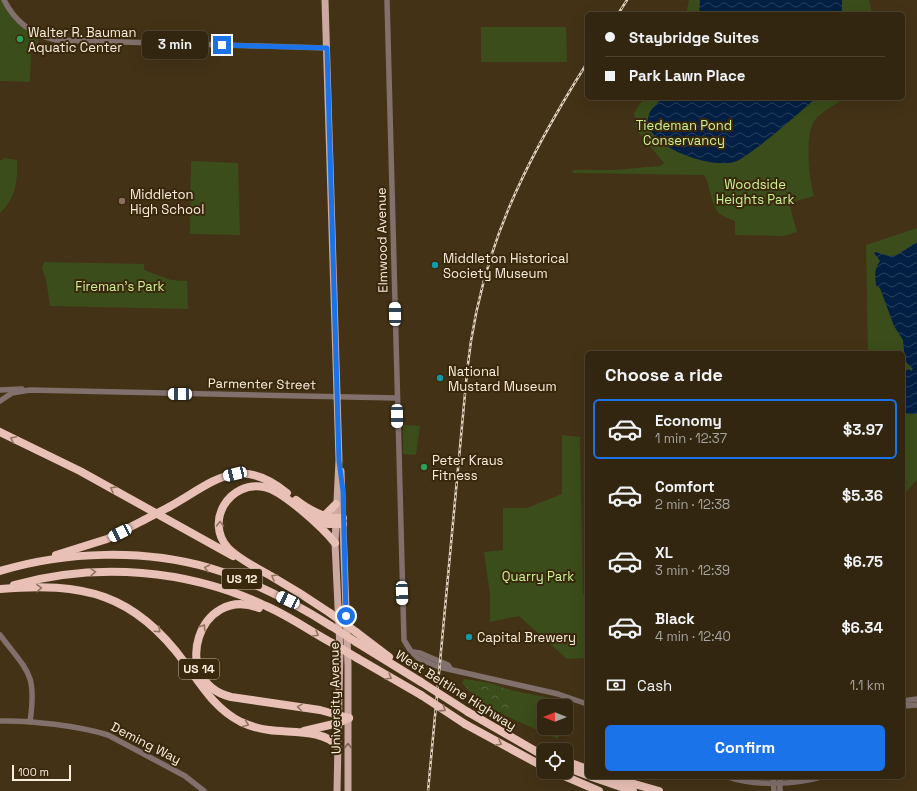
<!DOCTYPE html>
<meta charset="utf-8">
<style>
:root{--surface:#322610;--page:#3a2e19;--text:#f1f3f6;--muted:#a8a59f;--line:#4d4330;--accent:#1a73e8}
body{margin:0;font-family:"Space Grotesk",sans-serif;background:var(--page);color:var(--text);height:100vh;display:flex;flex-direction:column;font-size:15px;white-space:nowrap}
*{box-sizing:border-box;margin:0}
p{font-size:13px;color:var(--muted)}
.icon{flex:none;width:22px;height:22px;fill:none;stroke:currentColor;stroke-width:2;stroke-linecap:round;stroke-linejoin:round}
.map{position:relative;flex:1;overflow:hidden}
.side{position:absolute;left:585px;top:351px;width:320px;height:428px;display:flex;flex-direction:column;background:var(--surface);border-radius:6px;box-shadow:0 4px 16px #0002,0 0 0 1px var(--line)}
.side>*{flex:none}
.hud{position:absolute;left:585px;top:12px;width:320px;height:88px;border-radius:6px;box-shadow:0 4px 16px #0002,0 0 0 1px var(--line);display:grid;align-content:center;height:88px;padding:0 20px;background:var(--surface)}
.needle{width:26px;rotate:270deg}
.controls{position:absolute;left:537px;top:699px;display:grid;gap:8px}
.controls a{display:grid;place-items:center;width:36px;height:36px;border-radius:6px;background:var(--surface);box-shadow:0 4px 16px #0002,0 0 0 1px var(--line);font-size:20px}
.scale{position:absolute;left:12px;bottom:10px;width:59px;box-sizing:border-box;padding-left:4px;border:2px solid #f9eede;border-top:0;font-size:11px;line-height:14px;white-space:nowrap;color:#f9eede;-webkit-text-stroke:3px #39280c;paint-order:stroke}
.end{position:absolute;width:18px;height:18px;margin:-9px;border:5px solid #1a73e8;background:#fff;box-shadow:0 0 0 2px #fff}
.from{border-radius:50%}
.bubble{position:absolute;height:28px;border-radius:6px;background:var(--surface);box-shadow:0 4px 16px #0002,0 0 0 1px var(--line);font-size:13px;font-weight:800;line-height:28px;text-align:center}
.car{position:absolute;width:12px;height:24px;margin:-12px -6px;border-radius:5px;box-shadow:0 0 3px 1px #0007;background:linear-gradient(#fff 24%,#345 0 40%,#fff 0 76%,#345 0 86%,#fff 0)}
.hud b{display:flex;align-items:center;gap:14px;height:38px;font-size:15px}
.hud b+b{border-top:1px solid var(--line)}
.hud i{width:10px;height:10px;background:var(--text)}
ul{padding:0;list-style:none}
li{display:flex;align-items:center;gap:12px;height:60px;margin:0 8px 6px;padding:0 12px;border:2px solid transparent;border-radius:6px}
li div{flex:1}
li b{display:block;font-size:15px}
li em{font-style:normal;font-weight:800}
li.current{border-color:var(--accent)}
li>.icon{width:36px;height:36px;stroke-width:1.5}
h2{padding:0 20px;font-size:18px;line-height:48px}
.pay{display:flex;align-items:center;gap:10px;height:44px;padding:0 20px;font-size:15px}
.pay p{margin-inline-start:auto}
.cta{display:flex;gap:8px;margin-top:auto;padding:8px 20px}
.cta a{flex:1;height:46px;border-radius:6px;background:var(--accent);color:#fff;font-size:16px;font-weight:800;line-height:46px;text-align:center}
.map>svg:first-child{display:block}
.green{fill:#3b4d1a}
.forest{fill:url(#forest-crowns)}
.water{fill:url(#water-waves)}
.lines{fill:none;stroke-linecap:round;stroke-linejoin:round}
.minor{stroke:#81706c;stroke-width:5.5}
.major{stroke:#cba9a0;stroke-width:7}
.highway{stroke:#e8c0b5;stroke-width:8}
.rail-casing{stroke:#e0d4c2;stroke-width:2.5}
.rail{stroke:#39280c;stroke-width:1;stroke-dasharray:3;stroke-linecap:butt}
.highway-bridge{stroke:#e8c0b5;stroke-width:8}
.oneway{stroke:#907460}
.oneway2{stroke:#7b624f}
.route{stroke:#1a73e8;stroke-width:5}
.leisure-dot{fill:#2e9e5b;stroke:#39280c;stroke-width:1.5}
.education-dot{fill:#8d6e63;stroke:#39280c;stroke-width:1.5}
.culture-dot{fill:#0f9aa8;stroke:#39280c;stroke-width:1.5}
.labels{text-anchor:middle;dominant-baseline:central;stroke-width:4;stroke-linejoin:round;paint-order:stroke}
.shield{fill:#39280c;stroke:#bfb39f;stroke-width:1}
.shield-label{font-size:12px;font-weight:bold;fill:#f9eede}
.poi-label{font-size:13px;fill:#f9eede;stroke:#39280c;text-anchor:start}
.park-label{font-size:13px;fill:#cdf294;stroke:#39280c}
.street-label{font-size:13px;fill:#f9eede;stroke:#39280c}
</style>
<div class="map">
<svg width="917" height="791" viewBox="0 0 917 791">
<defs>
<pattern id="forest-crowns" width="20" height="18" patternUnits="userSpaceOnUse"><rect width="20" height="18" fill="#3b4d1a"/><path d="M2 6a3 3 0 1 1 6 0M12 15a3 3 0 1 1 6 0" fill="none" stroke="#58673b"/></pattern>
<pattern id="water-waves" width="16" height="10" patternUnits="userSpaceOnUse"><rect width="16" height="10" fill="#031f43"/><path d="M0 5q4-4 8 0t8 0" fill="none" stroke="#28405e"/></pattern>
</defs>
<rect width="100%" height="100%" fill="#433216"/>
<g class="green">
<polygon points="0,0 4,0 11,13 40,36 37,45 31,53 30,82 0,81"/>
<polygon points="689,0 869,0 872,14 686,14"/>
<polygon points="481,27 566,27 567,62 481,62"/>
<path d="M644,98H845C835,105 822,111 815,120C804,135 809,179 814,196L789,203L797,232L784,236L735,235V221C731,219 724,217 720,214C710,205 711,186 704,175L573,173V170H614L660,166L664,163L637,131L634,113Z"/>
<path d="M3,158L17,160C18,180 16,198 0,213V160H3Z"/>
<polygon points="191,161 238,163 240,235 190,234"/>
<polygon points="917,228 917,480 903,495 903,353 868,353 866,245"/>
<polygon points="44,262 144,264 144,270 171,280 187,281 188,309 50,306 46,279 42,269"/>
<polygon points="403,425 420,426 416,455 403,454"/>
<polygon points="562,435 580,437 583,595 587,595 587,658 567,659 519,616 490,622 490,595 484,552 503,550 503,508 527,508 562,494"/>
<polygon points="510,690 570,702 566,715 566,706 544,706 544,728 561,728 558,739 499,713 506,714 512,704"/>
</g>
<path class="forest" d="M464,679L490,683L510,690L513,704L506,714C487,710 475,696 462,683Z"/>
<g class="water">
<polygon points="700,0 842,0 842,14 699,14"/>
<path d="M663,98H816C795,116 777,133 755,149C749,153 743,158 737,161C715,171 638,146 649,114C651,109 658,102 663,98Z"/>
<path d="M917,242V414L903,413V372L909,369L911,371L913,369L905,361L903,340L894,326L880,288L876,285C875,276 874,269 880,261L874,253L876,252C898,261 898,253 917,242Z"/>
</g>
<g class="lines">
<g class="minor">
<path d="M4,0C15,22 33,35 56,40L327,48"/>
<polyline points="387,0 404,640 410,650 418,658 439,667 558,694 587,704"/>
<polyline points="0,390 22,389"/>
<polyline points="0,401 12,393 30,390 397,398"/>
<path d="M0,635C28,672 37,673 30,722"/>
<polyline points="413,652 420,653 448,665 450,668"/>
<polyline points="903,701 917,699"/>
<polyline points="903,706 917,705"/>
<path d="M0,721C30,720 79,726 108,735L185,776L204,791"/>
<path d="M728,777C753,786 796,785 821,777"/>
<polyline points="773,777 774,791"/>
<polyline points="780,777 780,791"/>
</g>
<g class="major">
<polyline points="325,0 339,460 335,543 340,649 337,791"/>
<polyline points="341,471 348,665 348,791"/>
</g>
<g class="highway">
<polyline points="0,432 80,471 233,556"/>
<path d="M296,500C310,511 325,519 343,518"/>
<path d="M169,507C215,481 239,454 287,493"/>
<polyline points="324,516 336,504"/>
<polyline points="314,519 328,524 343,524"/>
<polyline points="56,555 107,539 144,520"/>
<path d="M0,571C66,551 144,549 210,568C254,581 293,602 331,626"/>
<path d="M14,585C97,562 188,569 266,606C289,616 310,631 332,643"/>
<path d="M0,589C83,582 134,593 185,663C201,685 215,709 241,722C250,726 259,729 269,730C289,733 325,729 338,747"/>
<path d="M259,608C199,584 168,681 231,697L320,710L349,718"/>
<path d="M330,613C311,600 292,588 271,576C257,568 240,560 228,548C204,521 230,480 264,487C282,490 323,528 335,543"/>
<polyline points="356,632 389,657"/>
<polyline points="356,642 421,682"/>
<polyline points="357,658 421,695"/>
<polyline points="468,712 544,756"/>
<polyline points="465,724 544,767"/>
<polyline points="304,731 338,723 349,718"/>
<polyline points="571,763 587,769"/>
<polyline points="566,767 587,775"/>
<polyline points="555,772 599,791"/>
<polyline points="592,777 633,791"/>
<polyline points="610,777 659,791"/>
</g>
<defs>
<g id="rail">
<polyline points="618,14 627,0"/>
<path d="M428,791L467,372C479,253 524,163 587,63"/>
</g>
</defs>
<use href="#rail" class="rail-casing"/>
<use href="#rail" class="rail"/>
<g class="highway-bridge">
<polyline points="144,520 169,507"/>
<polyline points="330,613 356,632"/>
<polyline points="331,626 356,642"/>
<polyline points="332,643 357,658"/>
<polyline points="421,682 468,712"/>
<polyline points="421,695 465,724"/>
</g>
</g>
<defs><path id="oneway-chevron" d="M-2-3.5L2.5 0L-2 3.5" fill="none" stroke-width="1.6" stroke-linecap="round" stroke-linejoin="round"/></defs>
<g class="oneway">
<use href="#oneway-chevron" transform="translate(13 439) rotate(-155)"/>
<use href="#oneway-chevron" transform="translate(113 489) rotate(-151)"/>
<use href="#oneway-chevron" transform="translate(220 524) rotate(-90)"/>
<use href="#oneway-chevron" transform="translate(207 568) rotate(-166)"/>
<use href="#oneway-chevron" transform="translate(93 572) rotate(-2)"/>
<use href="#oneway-chevron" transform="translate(274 577) rotate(-150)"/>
<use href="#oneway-chevron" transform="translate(39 588) rotate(-1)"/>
<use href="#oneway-chevron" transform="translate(203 627) rotate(-57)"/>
<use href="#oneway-chevron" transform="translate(158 630) rotate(43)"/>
<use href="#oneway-chevron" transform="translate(316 634) rotate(30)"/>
<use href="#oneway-chevron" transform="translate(389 677) rotate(30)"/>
<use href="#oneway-chevron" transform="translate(300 707) rotate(-171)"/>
<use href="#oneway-chevron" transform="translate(443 709) rotate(33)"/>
<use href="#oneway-chevron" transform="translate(246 724) rotate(22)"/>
<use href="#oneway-chevron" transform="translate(499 743) rotate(29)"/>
</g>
<use class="oneway2" href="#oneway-chevron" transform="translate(348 746) rotate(-89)"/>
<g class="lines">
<polyline class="route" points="222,45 327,48 339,461 343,491 346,616"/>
</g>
<g class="leisure-dot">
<circle cx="20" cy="39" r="4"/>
<circle cx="424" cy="467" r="4"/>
</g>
<circle class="education-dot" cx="122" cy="201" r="4"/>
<g class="culture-dot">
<circle cx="435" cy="265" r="4"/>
<circle cx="440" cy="378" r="4"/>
<circle cx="469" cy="637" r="4"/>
</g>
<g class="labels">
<g class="shield">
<rect x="222" y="569" width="40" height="20" rx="3"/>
<rect x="179" y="659" width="40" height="20" rx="3"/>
</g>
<g class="shield-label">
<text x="242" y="579">US 12</text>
<text x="199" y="669">US 14</text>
</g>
<g class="poi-label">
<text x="28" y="32">Walter R. Bauman<tspan x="28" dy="15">Aquatic Center</tspan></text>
<text x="130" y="194">Middleton<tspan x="130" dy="15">High School</tspan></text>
<text x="443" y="258">Middleton Historical<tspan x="443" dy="15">Society Museum</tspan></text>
<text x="448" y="371">National<tspan x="448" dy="15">Mustard Museum</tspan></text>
<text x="432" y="460">Peter Kraus<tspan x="432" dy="15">Fitness</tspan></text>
<text x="477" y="637">Capital Brewery</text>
</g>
<g class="park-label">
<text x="684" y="125">Tiedeman Pond<tspan x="684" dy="15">Conservancy</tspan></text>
<text x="755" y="184">Woodside<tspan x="755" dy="15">Heights Park</tspan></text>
<text x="120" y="286">Fireman's Park</text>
<text x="538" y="576">Quarry Park</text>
</g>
<g class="street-label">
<text transform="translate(382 240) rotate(-91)">Elmwood Avenue</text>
<text transform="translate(262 384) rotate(1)">Parmenter Street</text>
<text transform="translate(456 690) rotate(32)">West Beltline Highway</text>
<text transform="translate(335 698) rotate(-91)">University Avenue</text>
<text transform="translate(146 743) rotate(27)">Deming Way</text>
</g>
</g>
</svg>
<div class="controls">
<a><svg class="needle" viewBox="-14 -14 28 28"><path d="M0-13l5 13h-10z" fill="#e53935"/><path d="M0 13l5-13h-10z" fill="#a8a59f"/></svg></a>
<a><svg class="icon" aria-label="locate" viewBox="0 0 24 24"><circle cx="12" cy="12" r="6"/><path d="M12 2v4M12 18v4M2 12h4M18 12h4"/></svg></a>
</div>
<div class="scale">100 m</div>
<i class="end from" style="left:346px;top:616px"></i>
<i class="end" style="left:222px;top:45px"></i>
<div class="bubble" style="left:142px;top:31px;width:66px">3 min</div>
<i class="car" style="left:395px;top:314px;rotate:359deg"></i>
<i class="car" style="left:180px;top:394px;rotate:271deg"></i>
<i class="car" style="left:397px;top:416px;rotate:179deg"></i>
<i class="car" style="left:235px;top:474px;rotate:257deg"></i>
<i class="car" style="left:120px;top:533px;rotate:243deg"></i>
<i class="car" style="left:402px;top:593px;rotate:178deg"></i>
<i class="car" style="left:288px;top:600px;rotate:295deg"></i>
<div class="hud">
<b><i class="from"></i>Staybridge Suites</b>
<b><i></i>Park Lawn Place</b>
</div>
<section class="side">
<h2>Choose a ride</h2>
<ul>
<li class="current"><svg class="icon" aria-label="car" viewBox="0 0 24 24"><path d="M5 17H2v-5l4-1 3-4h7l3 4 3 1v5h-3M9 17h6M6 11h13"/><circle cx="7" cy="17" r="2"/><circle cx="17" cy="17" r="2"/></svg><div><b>Economy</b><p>1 min · 12:37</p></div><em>$3.97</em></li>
<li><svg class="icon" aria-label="car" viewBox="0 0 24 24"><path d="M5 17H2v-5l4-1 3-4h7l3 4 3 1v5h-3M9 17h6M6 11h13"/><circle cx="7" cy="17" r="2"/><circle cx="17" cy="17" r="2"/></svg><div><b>Comfort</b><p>2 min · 12:38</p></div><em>$5.36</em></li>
<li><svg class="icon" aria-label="car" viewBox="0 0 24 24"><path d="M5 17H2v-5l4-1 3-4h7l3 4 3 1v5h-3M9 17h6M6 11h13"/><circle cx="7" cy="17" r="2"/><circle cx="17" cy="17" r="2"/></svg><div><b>XL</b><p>3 min · 12:39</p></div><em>$6.75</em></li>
<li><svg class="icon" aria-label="car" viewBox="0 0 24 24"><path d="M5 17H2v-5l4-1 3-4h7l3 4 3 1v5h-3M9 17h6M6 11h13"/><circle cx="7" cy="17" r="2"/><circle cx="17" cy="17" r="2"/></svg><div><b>Black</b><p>4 min · 12:40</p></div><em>$6.34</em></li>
</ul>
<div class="pay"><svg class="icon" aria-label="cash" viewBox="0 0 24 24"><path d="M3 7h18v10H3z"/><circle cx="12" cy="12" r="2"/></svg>Cash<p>1.1 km</p></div>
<div class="cta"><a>Confirm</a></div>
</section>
</div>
